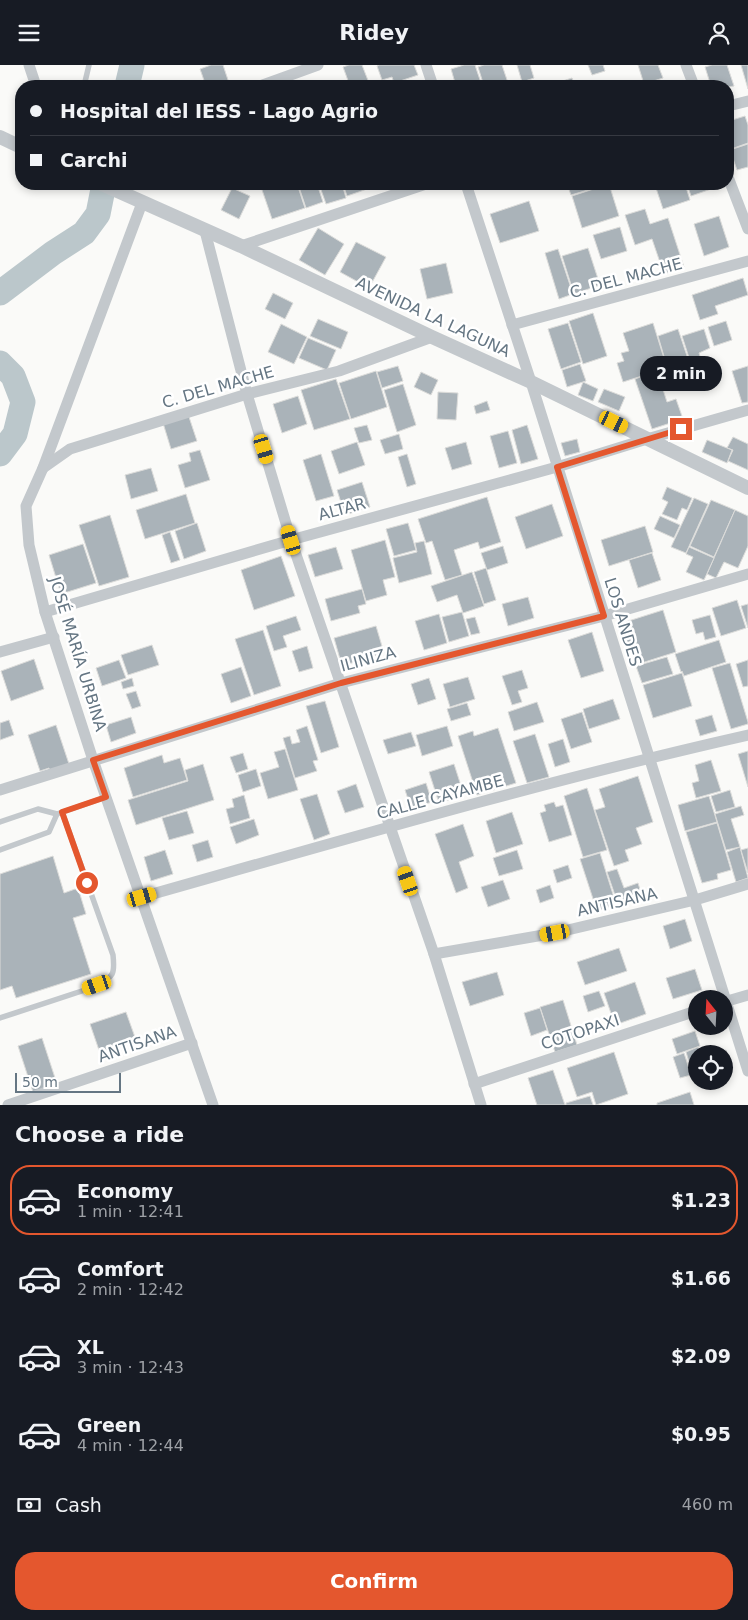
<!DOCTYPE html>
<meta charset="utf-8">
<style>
:root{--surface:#171b24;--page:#20242c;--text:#f1f3f6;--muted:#9ea1a6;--line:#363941;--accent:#e4572e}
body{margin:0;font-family:"DejaVu Sans",sans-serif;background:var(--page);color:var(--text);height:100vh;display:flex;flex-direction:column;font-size:19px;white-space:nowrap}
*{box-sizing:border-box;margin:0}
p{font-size:16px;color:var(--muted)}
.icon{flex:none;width:28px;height:28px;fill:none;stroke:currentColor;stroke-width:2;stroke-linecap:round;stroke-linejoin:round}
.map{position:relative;height:1040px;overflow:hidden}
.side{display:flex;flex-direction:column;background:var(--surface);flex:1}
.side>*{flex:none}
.banner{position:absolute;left:15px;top:15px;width:719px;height:110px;border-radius:20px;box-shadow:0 2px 8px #0003;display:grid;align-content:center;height:110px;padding:0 15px;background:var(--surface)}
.needle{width:32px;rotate:342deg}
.controls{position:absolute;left:688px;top:925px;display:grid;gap:10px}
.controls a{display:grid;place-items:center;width:45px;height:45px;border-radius:50%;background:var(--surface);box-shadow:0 2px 8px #0003;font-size:25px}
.scale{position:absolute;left:15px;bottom:12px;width:106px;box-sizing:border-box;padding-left:5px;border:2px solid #657683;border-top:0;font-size:14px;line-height:18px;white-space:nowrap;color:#657683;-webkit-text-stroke:4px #fff;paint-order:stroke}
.end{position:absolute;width:22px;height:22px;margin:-11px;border:6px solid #e4572e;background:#fff;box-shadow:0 0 0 2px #fff}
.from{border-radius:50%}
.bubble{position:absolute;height:35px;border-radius:18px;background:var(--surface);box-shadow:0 2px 8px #0003;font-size:16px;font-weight:600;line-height:35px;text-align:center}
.car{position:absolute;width:15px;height:30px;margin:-15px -8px;border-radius:6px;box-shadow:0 0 4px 1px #0007;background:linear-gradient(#f5c518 24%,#345 0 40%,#f5c518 0 76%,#345 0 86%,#f5c518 0)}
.banner b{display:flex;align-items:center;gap:18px;height:48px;font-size:19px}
.banner b+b{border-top:1px solid var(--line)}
.banner i{width:12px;height:12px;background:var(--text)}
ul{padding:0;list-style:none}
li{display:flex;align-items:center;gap:15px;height:70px;margin:0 10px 8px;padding:0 5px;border:2px solid transparent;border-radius:20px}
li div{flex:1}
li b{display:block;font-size:19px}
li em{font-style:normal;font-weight:600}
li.selected{border-color:var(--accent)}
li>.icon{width:45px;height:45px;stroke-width:1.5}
h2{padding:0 15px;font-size:22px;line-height:60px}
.pay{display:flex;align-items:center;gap:12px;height:55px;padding:0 15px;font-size:19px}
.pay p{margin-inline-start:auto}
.action{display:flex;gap:10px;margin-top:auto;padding:10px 15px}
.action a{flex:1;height:58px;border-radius:20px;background:var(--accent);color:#fff;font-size:20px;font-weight:600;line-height:58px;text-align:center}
header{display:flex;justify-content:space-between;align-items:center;height:65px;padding:0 15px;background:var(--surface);font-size:22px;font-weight:600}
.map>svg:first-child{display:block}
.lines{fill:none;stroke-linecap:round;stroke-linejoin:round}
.river{stroke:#bbc7cb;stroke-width:25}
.building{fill:#aab3b9;stroke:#dcdcda}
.service{stroke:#c3c8cc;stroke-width:5.5}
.minor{stroke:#c3c8cc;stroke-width:11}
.tertiary{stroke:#c3c8cc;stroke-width:14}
.route{stroke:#e4572e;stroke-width:6}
.labels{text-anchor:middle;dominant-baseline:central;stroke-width:5;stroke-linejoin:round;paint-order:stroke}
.street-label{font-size:16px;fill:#657683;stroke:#fff}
</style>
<header><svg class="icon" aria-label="menu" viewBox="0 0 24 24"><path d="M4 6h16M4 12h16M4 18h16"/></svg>Ridey<svg class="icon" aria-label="person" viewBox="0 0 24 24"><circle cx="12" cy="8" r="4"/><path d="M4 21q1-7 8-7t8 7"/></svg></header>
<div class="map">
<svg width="748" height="1040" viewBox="0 0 748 1040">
<rect width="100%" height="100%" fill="#fafaf8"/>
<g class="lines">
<g class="river">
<polyline points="127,21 132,0"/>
<polyline points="0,228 53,188 84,168 98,149 104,119"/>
<polyline points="0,298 13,311 23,337 15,369 0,389"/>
</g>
</g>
<g class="building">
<polygon points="211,0 223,0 230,21 206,21 200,4"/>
<polygon points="349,0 362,0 369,18 360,21 350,21 343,2"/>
<polygon points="379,0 414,0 418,10 394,18 392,12 382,15 377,1"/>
<polygon points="464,0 475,0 482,21 456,21 451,4"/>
<polygon points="484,0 502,0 508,18 497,21 484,21 478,2"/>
<polygon points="517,0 530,0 534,13 522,17"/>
<polygon points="588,0 603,0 605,6 592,10"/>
<polygon points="638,0 658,0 663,13 644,19"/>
<polygon points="712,0 727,0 734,21 728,22 711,21 705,2"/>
<polygon points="741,0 748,0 748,24"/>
<polygon points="572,13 575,21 547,21"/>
<polygon points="745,51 748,60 748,78 731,84 728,68 733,67 729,56"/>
<polygon points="748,79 748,102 737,105 730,85"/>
<polygon points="260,119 297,119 305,143 272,154"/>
<polygon points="298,119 317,119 323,137 306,143"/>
<polygon points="319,119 342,119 346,133 326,139"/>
<polygon points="343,119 369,119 370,123 347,131"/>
<polygon points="567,119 608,119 571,130"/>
<polygon points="609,119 619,151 582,163 572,131"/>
<polygon points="659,119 685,119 690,135 663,144 655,120"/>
<polygon points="687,119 713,119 714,123 691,131"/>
<polygon points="232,123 250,131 239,154 221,145"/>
<polygon points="529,136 539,166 500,178 490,149"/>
<polygon points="645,144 650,159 668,153 684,202 664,209 652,174 635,180 625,150"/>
<polygon points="719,151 729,182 704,191 694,159"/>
<polygon points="620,162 627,186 601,194 593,170"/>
<polygon points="318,163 344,179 325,210 299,195"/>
<polygon points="356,177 386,192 369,223 340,207"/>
<polygon points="588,183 600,220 574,229 562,191"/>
<polygon points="558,184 573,229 559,234 545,188"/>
<polygon points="446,198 453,228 427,234 420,204"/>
<polygon points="743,213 748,230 715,241 718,249 700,255 692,230"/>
<polygon points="273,228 293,238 285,254 265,244"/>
<polygon points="593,248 607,291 583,299 569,256"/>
<polygon points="318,254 348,267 341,284 310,271"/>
<polygon points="726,256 732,275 714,281 708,262"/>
<polygon points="568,258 581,297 561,304 548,264"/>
<polygon points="653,258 667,303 623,317 617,298 624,296 621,288 629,286 623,268"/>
<polygon points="281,259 307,272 294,299 268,287"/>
<polygon points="678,264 687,291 666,298 658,271"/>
<polygon points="704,264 710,283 699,288 703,301 693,305 682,271"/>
<polygon points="308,273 336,285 327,305 299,293"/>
<polygon points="580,299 586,316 567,322 562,305"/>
<polygon points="398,301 403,316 382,323 377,307"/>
<polygon points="748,301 748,337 742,338 732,306"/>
<polygon points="376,306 387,342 351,354 339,318"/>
<polygon points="657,306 667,337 676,334 683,354 652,364 635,314"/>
<polygon points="421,307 438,315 431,330 414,322"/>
<polygon points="336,314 350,354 314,365 301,325"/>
<polygon points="583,317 598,324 593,336 578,330"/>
<polygon points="403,319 416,360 397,367 384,325"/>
<polygon points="604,324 625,332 619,346 598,337"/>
<polygon points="438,327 458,328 456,355 437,354"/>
<polygon points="298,331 307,359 282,368 273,339"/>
<polygon points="487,336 490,345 476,349 474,341"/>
<polygon points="188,349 197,376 171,384 163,358"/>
<polygon points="367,360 372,375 359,378 354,363"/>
<polygon points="527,360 538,394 521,399 512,365"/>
<polygon points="508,366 517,398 499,403 490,371"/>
<polygon points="399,369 403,384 385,389 380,375"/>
<polygon points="733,372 748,379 748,405 728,396 733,385 727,383"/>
<polygon points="577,374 580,387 565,391 561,378"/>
<polygon points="707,375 732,385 727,398 702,387"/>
<polygon points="357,377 365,400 339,409 331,386"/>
<polygon points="466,377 472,399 452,405 445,383"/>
<polygon points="200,385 210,415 185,423 178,400 191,396 189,388"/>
<polygon points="321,389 334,431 316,436 303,395"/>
<polygon points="407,389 416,419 407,422 398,392"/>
<polygon points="151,403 158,426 131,434 125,410"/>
<polygon points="362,417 370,442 345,450 337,425"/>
<polygon points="667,422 692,433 687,445 682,443 677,455 662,449 668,437 662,434"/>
<polygon points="186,429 195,458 145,474 136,445"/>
<polygon points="487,432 501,477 480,484 478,477 454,485 462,510 445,515 432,476 426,478 418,454"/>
<polygon points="694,433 708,439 686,488 671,482"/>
<polygon points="711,435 735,445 714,492 690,481"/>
<polygon points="552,439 563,471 526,484 515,452"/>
<polygon points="735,445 748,451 748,481 738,503 724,497 716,513 707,509"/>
<polygon points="110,450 129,512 99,521 79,460"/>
<polygon points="660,451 680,460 674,473 654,464"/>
<polygon points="197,458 206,486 184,494 175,466"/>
<polygon points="408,458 416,485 394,491 386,464"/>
<polygon points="645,461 653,487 609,501 601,475"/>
<polygon points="170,467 180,495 171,498 162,470"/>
<polygon points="385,475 395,512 383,515 387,530 366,536 351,485"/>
<polygon points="424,476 432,509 399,518 393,493 417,487 415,478"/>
<polygon points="83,479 96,518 61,529 49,490"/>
<polygon points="503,481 508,498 487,505 481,488"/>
<polygon points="336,482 343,504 315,512 308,490"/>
<polygon points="689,482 714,493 704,515 686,507 693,492 686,489"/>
<polygon points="652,488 661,515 638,523 629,495"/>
<polygon points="281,491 295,531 254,545 241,505"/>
<polygon points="486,503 496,535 484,539 474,507"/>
<polygon points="472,507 484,541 463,548 457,530 437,537 431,521"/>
<polygon points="362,524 366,539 358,541 360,548 331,556 325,534"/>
<polygon points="528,532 534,553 508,561 502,539"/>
<polygon points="737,535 746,563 721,571 712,543"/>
<polygon points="748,539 748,563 741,541"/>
<polygon points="663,545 676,587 632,601 619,559"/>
<polygon points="462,547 469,571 449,577 442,552"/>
<polygon points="439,549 447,578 424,585 415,556"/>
<polygon points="710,550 716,572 705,575 703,567 696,569 692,555"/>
<polygon points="296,551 301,565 283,571 287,582 274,586 266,561"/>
<polygon points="475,552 480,568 471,570 466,554"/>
<polygon points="376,561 384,588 342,601 334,573"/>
<polygon points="263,565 281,621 254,630 235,574"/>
<polygon points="592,567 604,606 581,613 568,575"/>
<polygon points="719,575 726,597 684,611 682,606 681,607 675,589"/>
<polygon points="152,580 159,600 128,610 121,590"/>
<polygon points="307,581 313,603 299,607 292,586"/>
<polygon points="667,592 673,609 642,618 636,601"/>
<polygon points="34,594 44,624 11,636 1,606"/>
<polygon points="119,595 126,613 102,621 96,603"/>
<polygon points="748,595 748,621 743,622 736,599"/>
<polygon points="730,598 748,657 748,659 731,664 712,603"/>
<polygon points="241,602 251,631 231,638 221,609"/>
<polygon points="522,605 528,623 518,626 522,637 512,640 502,611"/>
<polygon points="682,608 692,641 653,653 643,620"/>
<polygon points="468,612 475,634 450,642 443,619"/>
<polygon points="132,613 134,621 123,624 121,617"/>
<polygon points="429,613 436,634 418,640 411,619"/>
<polygon points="136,626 141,641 132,644 126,629"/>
<polygon points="613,634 620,654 589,664 583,644"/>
<polygon points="325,636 339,682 321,688 306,641"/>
<polygon points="537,637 544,657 514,666 508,647"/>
<polygon points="467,638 471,650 451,656 447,644"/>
<polygon points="582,647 592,677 571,684 561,654"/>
<polygon points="712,650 717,666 700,671 695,655"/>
<polygon points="131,652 136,668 111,677 106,660"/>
<polygon points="9,655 14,670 0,675 0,658"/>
<polygon points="56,660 69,699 50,706 49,703 40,706 28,670"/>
<polygon points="307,661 318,695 313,696 317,706 295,713 283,673 290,671 292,679 300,677 296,665"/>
<polygon points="447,661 453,681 422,691 416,670"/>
<polygon points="498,663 516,718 477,730 458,671 473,666 474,671"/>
<polygon points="411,667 416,681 388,689 383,675"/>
<polygon points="535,669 549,712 527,718 513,676"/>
<polygon points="563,674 570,697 555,702 548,679"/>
<polygon points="285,684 298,725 268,734 260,708 279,702 274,687"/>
<polygon points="748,686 748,722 738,689"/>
<polygon points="243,688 248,704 236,708 230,692"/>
<polygon points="162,690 164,698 180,693 187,715 133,732 124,703"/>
<polygon points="711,695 721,726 696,733 692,718 699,716 695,700"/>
<polygon points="203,699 214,735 136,760 128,735 188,716 185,705"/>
<polygon points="454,699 464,730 439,738 429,707"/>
<polygon points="256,704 261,721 243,727 238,710"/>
<polygon points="638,711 653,757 636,763 642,779 625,785 629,796 614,801 595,745 605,742 599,724"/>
<polygon points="426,718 432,737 411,743 405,725"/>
<polygon points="356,719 364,742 345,748 337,726"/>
<polygon points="587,723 607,785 583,792 564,731"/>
<polygon points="730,725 735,742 716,747 711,731"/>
<polygon points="317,729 330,769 314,775 300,734"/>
<polygon points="244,730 250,753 230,759 226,744 234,742 232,734"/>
<polygon points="709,731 717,757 685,766 678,740"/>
<polygon points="554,737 556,742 563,740 572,770 549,777 540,748 546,746 544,740"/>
<polygon points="741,741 744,750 731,754 740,782 726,785 715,749"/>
<polygon points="187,746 194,768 169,775 162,753"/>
<polygon points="512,747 523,779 496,788 486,756"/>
<polygon points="254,754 259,770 236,779 230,762"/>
<polygon points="717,758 731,805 717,809 718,814 702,818 686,767"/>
<polygon points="463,759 474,791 459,797 468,823 456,828 435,769"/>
<polygon points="208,775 213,792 197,797 192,780"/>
<polygon points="740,782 748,813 736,817 727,787"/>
<polygon points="748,783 748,808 741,785"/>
<polygon points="165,785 173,809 151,816 144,792"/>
<polygon points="517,785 523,804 499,811 493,793"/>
<polygon points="600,788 616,839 597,846 580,794"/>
<polygon points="53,791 64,828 78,823 86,849 73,853 91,909 16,933 12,921 0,925 0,809"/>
<polygon points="568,800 572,813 557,818 553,805"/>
<polygon points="617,804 624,823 638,818 642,831 618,839 607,807"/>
<polygon points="503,815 510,834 488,842 481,822"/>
<polygon points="550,820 554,833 540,838 536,825"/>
<polygon points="685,854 692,876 670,884 663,861"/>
<polygon points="619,883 627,906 585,920 577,897"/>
<polygon points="695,904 702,925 673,934 666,913"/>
<polygon points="497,907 504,930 470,941 462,917"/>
<polygon points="635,917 646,949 615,960 604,928"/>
<polygon points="599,926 605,941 588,947 583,931"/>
<polygon points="563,935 577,980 555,987 540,942"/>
<polygon points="540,943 547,965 531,971 524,948"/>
<polygon points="126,947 136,975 100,988 90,959"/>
<polygon points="695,966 700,981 677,989 672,974"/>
<polygon points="42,973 57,1019 33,1027 18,981"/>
<polygon points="698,982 700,989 696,989 696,1008 693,1009 686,987"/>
<polygon points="726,985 730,997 724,999 724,989 715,989"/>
<polygon points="614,987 628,1029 596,1040 592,1027 577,1032 567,1003"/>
<polygon points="684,988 691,1010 680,1013 673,992"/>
<polygon points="553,1005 565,1040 537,1040 528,1013"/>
<polygon points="690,1027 694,1040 657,1040 657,1038"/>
<polygon points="590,1031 593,1040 566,1040 566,1038"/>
</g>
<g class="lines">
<g class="service">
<polyline points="84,21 89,0"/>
<polyline points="0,757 38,744 57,749 106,732"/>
<polyline points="0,785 49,767 57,749"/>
<path d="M0,953L97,921C114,911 115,909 113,890L62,747"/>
</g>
<g class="minor">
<polyline points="29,0 36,21"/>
<polyline points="426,0 433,21"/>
<polyline points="686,0 694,21"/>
<polyline points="260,21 318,0"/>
<polyline points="728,41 748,36"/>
<polyline points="728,112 748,164"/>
<polyline points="466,119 531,317 748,1006"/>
<polyline points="142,138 43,403 26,441 29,480 45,547 93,695 213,1040"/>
<polyline points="205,166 247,329 291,475 434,889 481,1040"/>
<polyline points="241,181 426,119"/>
<polyline points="512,260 748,196"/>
<polyline points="43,403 70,384 247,329 339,306 432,272"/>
<polyline points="45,547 291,475 557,402 647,374 748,345"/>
<polyline points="0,587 54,572"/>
<polyline points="0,725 341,618 604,551 748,509"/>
<path d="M142,832C343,775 544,716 748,670"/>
<polyline points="434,889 555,868 695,835 748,819"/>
<polyline points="724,937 748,930"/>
<polyline points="474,1019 696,946"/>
<polyline points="8,1040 192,978"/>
</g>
<g class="tertiary">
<polyline points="0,72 21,82"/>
<polyline points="102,119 241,181 432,272 531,317 748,423"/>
</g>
</g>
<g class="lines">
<polyline class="route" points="87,818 62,747 106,732 93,695 341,618 604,551 557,402 681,364"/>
</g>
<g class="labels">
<g class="street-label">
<text transform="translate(626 213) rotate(-15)">C. DEL MACHE</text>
<text transform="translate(433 252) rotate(25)">AVENIDA LA LAGUNA</text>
<text transform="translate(218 322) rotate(-16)">C. DEL MACHE</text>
<text transform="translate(342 444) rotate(-15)">ALTAR</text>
<text transform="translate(623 557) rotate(73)">LOS ANDES</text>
<text transform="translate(78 589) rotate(73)">JOSÉ MARÍA URBINA</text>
<text transform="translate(368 594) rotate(-15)">ILINIZA</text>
<text transform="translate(440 732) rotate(-15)">CALLE CAYAMBE</text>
<text transform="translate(617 837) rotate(-13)">ANTISANA</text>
<text transform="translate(580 967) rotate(-18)">COTOPAXI</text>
<text transform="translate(137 979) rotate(-19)">ANTISANA</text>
</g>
</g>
</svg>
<div class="controls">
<a><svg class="needle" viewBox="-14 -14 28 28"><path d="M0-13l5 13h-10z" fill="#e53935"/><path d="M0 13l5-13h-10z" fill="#9ea1a6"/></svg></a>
<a><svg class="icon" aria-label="locate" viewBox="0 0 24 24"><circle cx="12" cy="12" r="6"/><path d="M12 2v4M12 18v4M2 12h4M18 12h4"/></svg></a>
</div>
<div class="scale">50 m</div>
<i class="end from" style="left:87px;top:818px"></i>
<i class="end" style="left:681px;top:364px"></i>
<div class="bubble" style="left:640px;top:291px;width:82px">2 min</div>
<i class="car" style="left:614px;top:357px;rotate:116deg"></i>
<i class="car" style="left:264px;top:384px;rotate:163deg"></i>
<i class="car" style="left:291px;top:475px;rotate:343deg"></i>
<i class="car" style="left:408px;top:816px;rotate:341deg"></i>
<i class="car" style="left:142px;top:832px;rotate:74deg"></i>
<i class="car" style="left:555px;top:868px;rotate:260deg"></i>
<i class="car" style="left:97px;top:920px;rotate:251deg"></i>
<div class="banner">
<b><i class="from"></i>Hospital del IESS - Lago Agrio</b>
<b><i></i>Carchi</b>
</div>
</div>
<section class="side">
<h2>Choose a ride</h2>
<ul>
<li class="selected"><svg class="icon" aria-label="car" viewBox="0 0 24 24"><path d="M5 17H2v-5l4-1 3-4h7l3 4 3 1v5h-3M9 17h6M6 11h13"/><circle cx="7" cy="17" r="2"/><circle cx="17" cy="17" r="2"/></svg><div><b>Economy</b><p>1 min · 12:41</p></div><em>$1.23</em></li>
<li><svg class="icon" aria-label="car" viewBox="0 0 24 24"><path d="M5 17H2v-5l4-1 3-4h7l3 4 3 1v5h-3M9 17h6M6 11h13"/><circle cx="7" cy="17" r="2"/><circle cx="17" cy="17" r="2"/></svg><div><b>Comfort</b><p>2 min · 12:42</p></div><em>$1.66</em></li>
<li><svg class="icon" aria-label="car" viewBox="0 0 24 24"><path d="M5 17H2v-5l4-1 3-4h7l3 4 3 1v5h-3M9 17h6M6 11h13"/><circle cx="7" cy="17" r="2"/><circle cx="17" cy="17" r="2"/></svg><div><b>XL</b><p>3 min · 12:43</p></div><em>$2.09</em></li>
<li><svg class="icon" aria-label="car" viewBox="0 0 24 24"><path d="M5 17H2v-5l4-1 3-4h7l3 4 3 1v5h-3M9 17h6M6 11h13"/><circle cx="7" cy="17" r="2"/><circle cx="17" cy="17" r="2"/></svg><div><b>Green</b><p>4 min · 12:44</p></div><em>$0.95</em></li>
</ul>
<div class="pay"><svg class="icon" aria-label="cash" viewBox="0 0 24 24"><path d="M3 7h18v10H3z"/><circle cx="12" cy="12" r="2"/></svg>Cash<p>460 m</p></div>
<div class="action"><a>Confirm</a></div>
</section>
